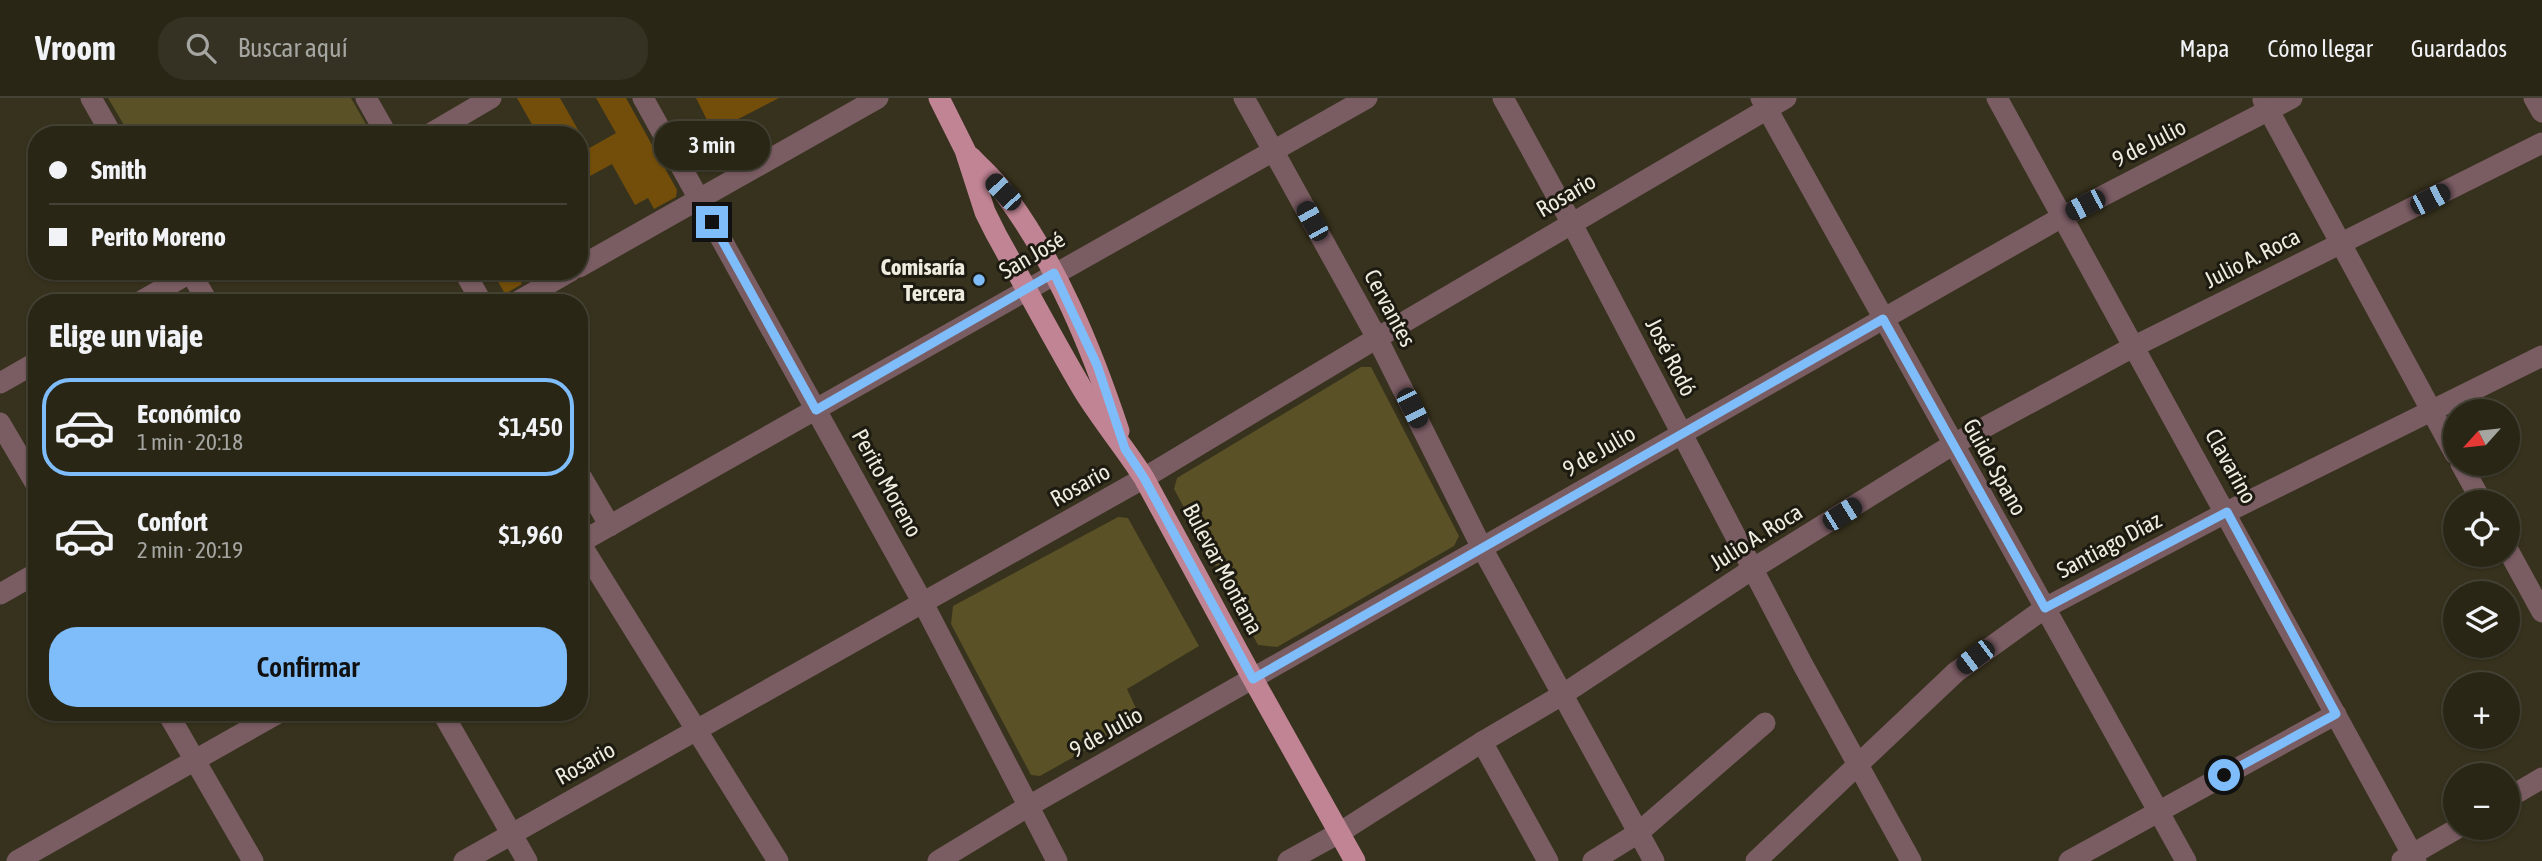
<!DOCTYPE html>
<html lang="es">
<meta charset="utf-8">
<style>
:root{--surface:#292616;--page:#353223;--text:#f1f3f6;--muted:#a5a5a1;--line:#454335;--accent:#7fbdfa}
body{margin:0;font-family:"Asap Condensed",sans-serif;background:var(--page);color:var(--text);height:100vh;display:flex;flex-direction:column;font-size:26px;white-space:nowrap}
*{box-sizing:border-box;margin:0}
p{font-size:23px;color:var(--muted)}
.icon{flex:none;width:38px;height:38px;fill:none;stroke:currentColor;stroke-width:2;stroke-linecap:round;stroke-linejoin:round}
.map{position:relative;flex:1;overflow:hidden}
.side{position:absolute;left:28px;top:196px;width:560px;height:427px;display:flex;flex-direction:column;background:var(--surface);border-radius:28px;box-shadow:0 2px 5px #0004,0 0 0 2px var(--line)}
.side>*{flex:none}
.guide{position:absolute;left:28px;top:28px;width:560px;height:154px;border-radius:28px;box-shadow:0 2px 5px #0004,0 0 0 2px var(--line);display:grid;align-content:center;height:154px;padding:0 21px;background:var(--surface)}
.needle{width:46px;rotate:243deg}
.fabs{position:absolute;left:2443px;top:301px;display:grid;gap:14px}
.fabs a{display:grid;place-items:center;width:77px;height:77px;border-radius:50%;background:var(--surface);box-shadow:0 2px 5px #0004,0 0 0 2px var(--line);font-size:35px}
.end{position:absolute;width:32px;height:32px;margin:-16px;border:9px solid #7fbdfa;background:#111;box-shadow:0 0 0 4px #111}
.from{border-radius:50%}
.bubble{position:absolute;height:49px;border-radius:24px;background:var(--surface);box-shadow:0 2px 5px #0004,0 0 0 2px var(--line);font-size:23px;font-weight:600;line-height:49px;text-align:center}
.car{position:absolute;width:21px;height:42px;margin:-21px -10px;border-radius:9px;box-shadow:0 0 5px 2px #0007;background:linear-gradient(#222 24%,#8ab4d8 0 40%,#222 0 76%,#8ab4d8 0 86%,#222 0)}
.guide b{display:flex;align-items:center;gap:24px;height:66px;font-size:26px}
.guide b+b{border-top:2px solid var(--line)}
.guide i{width:18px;height:18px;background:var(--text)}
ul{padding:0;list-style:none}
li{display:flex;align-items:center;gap:21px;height:98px;margin:0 14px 10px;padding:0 7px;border:4px solid transparent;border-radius:28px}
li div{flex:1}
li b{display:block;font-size:26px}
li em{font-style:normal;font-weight:600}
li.active{border-color:var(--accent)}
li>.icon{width:63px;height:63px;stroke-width:1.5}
h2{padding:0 21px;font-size:32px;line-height:84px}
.button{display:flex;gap:14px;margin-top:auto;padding:14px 21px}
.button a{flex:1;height:80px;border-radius:28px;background:var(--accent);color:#111;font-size:28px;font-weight:600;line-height:80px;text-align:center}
header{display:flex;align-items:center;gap:42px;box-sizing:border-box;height:98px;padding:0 35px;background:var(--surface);border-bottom:2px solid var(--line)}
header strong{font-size:33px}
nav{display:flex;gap:38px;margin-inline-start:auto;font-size:24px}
.search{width:490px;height:63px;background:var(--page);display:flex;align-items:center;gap:18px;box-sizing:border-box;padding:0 24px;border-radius:28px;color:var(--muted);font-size:26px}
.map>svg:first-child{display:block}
.green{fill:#5a5126}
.building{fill:#734e0b}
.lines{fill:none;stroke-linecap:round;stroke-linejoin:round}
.minor{stroke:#7a5c63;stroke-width:21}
.major{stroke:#c08494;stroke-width:21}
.route{stroke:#7fbdfa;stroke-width:9}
.poi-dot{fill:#7fbdfa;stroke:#1c1a11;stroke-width:2.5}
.labels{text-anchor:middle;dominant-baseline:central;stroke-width:6;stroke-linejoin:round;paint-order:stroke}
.street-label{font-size:23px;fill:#efecdf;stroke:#1c1a11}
.poi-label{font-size:23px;font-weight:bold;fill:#efecdf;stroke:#1c1a11;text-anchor:end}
</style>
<header>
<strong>Vroom</strong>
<div class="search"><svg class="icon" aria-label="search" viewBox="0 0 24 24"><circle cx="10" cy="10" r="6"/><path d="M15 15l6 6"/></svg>Buscar aquí</div>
<nav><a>Mapa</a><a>Cómo llegar</a><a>Guardados</a></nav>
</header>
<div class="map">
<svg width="2542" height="763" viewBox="0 0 2542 763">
<rect width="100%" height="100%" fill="#37321d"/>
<g class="green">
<polygon points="108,0 351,0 372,37 130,37"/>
<polygon points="1361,269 1371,269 1459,438 1454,448 1277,549 1258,547 1174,391 1177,380"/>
<polygon points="1118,419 1128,420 1199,548 1127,591 1141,621 1040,678 1031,677 951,526 953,508"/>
</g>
<g class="building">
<polygon points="517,0 560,0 581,37 538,37"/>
<polygon points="596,0 626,0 677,92 676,99 654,111 648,100 635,107 612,66 579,84 579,56 616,35"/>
<polygon points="696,0 779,0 713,34"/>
<polygon points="492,173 515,173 522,186 505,196"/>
</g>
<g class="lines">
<g class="minor">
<polyline points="91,0 112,37"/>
<polyline points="366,0 387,37"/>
<polyline points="643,0 923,505 1057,763"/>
<polyline points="1244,0 1377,240 1482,450 1654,763"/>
<polyline points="1503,0 1571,124 1803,567 1911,763"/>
<polyline points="1761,0 2186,763"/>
<polyline points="1997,0 2416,763"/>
<polyline points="2534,0 2542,14"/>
<polyline points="2263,2 2455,356"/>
<polyline points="428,37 491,0"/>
<polyline points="579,169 878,0"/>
<polyline points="190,173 208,205"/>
<polyline points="464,173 482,205"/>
<polyline points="138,205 193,173"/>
<polyline points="515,205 571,173"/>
<polyline points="0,285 37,264"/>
<polyline points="0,325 37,388"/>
<polyline points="2461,366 2482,404"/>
<polyline points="579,375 610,428"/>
<polyline points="579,445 1367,0"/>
<polyline points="580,445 778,763"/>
<polyline points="2508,452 2542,514"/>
<polyline points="0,496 37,475"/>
<polyline points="167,614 253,763"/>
<polyline points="442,614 527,763"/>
<polyline points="1482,644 1548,763"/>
<polyline points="2508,700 2542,680"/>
<polyline points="2402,762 2458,730"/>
<polyline points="17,763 280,614"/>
<polyline points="464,763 1144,380 1377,240 1786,0"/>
<polyline points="938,763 1027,709 2062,119 2292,0"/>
<polyline points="1288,763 1339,735 1482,644 1562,597 1754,470 1952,347 2133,249 2542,45"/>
<polyline points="1593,763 1638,735 1765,625"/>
<polyline points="1756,763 1956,574 2045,510 2227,414 2542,258"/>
<polyline points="2069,763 2336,616"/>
</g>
<g class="major">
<path d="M939,0L965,52L985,114L996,136C1025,188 1053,241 1083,292C1102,323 1125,350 1144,380L1253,581L1355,763"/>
<path d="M971,59C982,71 995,82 1004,95C1057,166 1091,249 1119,333"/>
</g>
</g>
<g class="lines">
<polyline class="route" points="712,124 816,312 1054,175 1097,267 1125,351 1144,380 1253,581 1883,221 2045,510 2227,414 2336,616 2224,677"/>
</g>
<circle class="poi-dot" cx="979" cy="182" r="7"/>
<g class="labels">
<g class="street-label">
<text transform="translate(2149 45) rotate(-27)">9 de Julio</text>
<text transform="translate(1566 97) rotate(-30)">Rosario</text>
<text transform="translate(1032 157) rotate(-30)">San José</text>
<text transform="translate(2252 160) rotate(-27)">Julio A. Roca</text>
<text transform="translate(1390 210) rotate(62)">Cervantes</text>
<text transform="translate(1671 259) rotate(63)">José Rodó</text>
<text transform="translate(1599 353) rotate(-30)">9 de Julio</text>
<text transform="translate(2231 368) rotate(61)">Clavarino</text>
<text transform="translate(1995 369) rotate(61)">Guido Spano</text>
<text transform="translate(887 385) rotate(61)">Perito Moreno</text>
<text transform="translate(1080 387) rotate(-29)">Rosario</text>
<text transform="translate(1756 439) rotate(-32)">Julio A. Roca</text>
<text transform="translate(2109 447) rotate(-28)">Santiago Díaz</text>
<text transform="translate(1223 471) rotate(62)">Bulevar Montana</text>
<text transform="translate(1106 634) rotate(-29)">9 de Julio</text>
<text transform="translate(585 665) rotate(-29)">Rosario</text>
</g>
<g class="poi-label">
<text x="965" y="169">Comisaría<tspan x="965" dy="26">Tercera</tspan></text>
</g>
</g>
</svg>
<div class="fabs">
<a><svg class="needle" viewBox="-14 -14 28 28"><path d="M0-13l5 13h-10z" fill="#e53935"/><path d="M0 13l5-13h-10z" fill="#a5a5a1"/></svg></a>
<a><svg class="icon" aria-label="locate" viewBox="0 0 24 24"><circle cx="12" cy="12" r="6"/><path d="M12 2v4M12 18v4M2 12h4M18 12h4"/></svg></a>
<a><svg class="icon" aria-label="layers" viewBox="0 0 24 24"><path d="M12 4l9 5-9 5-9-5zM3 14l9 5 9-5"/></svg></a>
<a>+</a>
<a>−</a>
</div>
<i class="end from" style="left:2224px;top:677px"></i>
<i class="end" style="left:712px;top:124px"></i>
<div class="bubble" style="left:654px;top:23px;width:116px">3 min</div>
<i class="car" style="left:1003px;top:94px;rotate:317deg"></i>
<i class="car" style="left:2430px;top:101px;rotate:63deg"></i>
<i class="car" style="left:2085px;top:107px;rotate:243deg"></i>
<i class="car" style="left:1312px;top:123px;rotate:331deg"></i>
<i class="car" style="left:1412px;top:310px;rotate:153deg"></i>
<i class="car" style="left:1842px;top:416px;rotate:58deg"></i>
<i class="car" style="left:1975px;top:559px;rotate:233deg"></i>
<div class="guide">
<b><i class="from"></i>Smith</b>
<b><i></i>Perito Moreno</b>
</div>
<section class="side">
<h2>Elige un viaje</h2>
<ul>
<li class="active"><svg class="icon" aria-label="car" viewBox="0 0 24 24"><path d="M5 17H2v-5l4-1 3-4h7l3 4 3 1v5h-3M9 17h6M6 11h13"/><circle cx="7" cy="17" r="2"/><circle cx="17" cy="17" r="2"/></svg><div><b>Económico</b><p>1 min · 20:18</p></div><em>$1,450</em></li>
<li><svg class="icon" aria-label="car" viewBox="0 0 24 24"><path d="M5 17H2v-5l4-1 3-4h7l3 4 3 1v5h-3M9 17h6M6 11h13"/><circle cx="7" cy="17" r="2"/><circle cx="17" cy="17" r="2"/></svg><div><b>Confort</b><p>2 min · 20:19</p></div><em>$1,960</em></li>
</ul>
<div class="button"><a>Confirmar</a></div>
</section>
</div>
